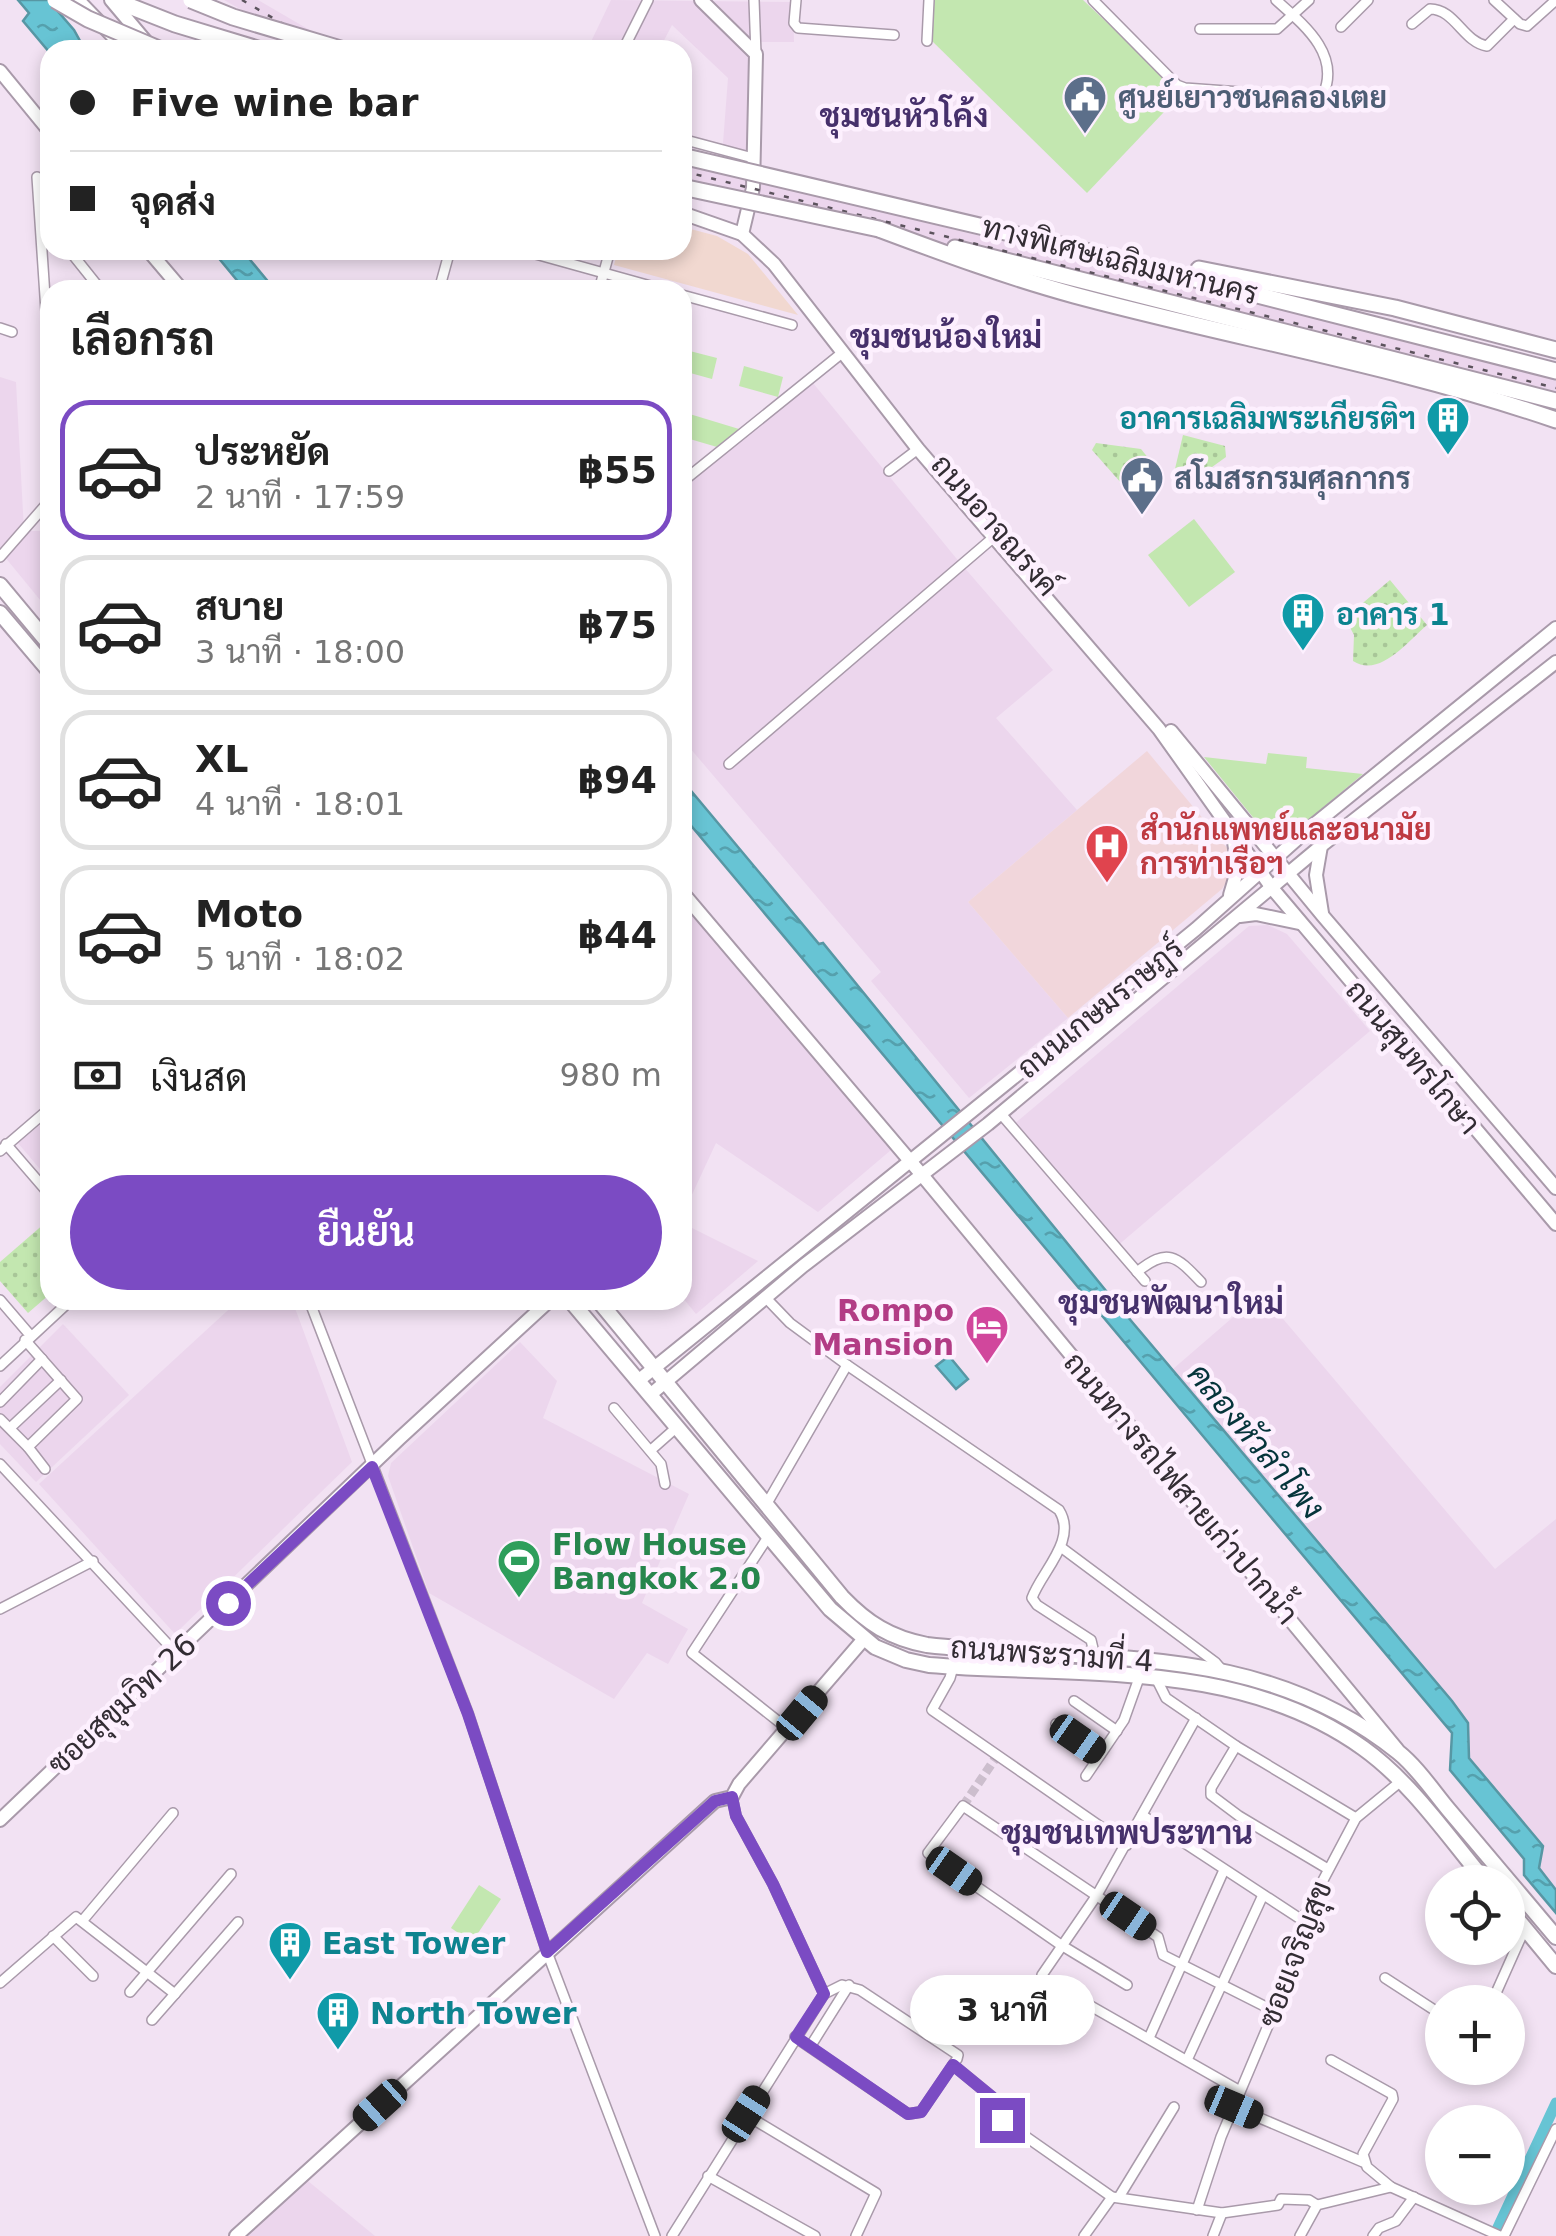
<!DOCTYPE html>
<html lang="th">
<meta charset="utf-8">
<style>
:root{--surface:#fff;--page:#f2f2f2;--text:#222;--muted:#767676;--line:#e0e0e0;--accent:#7b4bc3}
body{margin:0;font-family:"DejaVu Sans",Sarabun,sans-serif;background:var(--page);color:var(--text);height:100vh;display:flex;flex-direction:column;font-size:38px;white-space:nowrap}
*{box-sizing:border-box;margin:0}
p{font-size:32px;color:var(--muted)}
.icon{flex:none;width:55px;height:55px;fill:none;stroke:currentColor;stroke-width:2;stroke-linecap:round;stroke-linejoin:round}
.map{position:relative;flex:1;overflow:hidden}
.drawer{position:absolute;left:40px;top:280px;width:652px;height:1030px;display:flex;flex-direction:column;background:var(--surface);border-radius:30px;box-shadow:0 5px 15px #0003}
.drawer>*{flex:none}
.top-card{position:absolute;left:40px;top:40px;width:652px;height:220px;border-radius:30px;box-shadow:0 5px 15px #0003;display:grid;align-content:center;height:220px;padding:0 30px;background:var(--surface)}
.fabs{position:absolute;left:1425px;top:1865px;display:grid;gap:20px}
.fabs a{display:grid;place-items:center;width:100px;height:100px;border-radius:50%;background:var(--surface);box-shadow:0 5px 15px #0003;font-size:50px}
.end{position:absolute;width:45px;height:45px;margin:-22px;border:12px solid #7b4bc3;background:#fff;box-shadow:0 0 0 5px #fff}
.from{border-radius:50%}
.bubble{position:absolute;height:70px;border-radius:35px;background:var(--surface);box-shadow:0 5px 15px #0003;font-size:32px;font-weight:600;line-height:70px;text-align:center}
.car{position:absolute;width:30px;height:60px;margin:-30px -15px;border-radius:12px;box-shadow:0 0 8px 2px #0007;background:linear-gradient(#222 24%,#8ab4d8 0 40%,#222 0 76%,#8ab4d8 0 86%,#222 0)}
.top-card b{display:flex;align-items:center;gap:35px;height:95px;font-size:38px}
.top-card b+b{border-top:2px solid var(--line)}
.top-card i{width:25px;height:25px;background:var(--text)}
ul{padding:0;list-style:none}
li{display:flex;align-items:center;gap:30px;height:140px;margin:0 20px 15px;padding:0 10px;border:5px solid var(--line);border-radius:30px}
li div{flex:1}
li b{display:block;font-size:38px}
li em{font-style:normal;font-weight:600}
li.active{border-color:var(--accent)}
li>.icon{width:90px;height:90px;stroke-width:1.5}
h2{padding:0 30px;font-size:45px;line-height:120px}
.pay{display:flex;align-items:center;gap:25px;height:110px;padding:0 30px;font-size:38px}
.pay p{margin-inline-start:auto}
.cta{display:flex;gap:20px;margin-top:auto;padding:20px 30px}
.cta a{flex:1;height:115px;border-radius:60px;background:var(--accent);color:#fff;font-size:40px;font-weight:600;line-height:115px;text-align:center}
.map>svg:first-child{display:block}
.built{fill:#ecd6ed}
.education{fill:#f1d8d0}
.medical{fill:#f1d6db}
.grass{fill:url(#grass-dots)}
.park{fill:#c3e7b0}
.water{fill:url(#water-ripples);stroke:#5797a4;stroke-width:2.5}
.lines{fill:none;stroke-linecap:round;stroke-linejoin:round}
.canal{stroke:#67c4d4;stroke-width:11}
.street-tunnel{stroke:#ccbecd;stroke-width:9;stroke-dasharray:9 4.5;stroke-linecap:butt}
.street-casing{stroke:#a99aaa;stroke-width:12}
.secondary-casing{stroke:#a99aaa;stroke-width:16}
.primary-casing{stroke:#a99aaa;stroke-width:18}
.highway-casing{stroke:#a99aaa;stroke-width:19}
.street{stroke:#fff;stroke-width:9}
.secondary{stroke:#fff;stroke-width:12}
.primary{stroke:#fff;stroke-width:14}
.highway{stroke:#fff;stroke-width:15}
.rail{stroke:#5c535d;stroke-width:2.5;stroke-dasharray:5 10;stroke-linecap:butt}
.highway-bridge-casing{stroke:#a99aaa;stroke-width:19;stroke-linecap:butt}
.highway-bridge{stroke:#fff;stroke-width:15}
.route{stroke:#7b4bc3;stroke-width:12}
.labels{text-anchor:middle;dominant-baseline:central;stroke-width:9;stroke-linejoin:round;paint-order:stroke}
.service-label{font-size:30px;font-weight:bold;fill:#4e5e75;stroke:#fdf0fe;text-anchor:start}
.street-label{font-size:30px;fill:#332d34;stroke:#fdf0fe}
.culture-label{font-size:30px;font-weight:bold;fill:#0d838f;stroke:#fdf0fe;text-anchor:start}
.health-label{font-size:30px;font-weight:bold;fill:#be3a42;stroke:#fdf0fe;text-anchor:start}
.hotel-label{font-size:30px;font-weight:bold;fill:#b23c85;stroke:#fdf0fe;text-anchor:end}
.leisure-label{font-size:30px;font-weight:bold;fill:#27864d;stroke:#fdf0fe;text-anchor:start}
.neighbourhood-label{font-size:32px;font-weight:bold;fill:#46306b;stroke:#fdf0fe}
.water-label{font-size:32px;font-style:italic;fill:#05343b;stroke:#fdf0fe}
</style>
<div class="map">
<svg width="1556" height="2236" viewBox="0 0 1556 2236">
<defs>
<pattern id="grass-dots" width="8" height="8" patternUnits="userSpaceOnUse" patternTransform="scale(2.5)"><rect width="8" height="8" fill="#c3e7b0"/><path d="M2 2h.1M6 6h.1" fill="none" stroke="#a8c698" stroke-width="1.8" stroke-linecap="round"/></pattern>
<pattern id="water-ripples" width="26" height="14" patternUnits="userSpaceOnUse" patternTransform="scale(2.5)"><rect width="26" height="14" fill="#67c4d4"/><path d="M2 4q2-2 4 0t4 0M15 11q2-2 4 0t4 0" fill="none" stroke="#55a0ad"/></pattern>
</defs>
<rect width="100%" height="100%" fill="#f2e2f3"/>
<g class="built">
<polygon points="224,0 258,0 344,50 313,50"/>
<polygon points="611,0 793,2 794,42 759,42 756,165 722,156 728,78 672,25 659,50 587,50"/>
<polygon points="683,163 1525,370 1556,380 1556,396 683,179"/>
<polygon points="0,377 16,382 24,531 50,531 50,612 0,551"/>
<polygon points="813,383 956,558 1053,670 996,718 1077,810 968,902 1068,1018 969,1098 871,981 881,972 683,740 682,487"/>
<polygon points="683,900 891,1150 818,1212 716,1143 683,1214"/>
<polygon points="1268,925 1287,934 1370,1031 1116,1247 1013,1125 1249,926"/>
<polygon points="50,1117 50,1181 18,1143"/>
<polygon points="682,1223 758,1261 696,1314 683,1298"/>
<polygon points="1261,1293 1495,1569 1556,1519 1556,1890 1539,1868 1543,1845 1469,1758 1468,1722 1173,1369"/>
<polygon points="239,1300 292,1300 352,1462 175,1634 39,1484"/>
<polygon points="63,1324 129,1395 36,1482 0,1444 0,1387"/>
<polygon points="520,1342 557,1381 543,1418 689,1494 642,1603 688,1629 668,1664 647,1653 614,1699 429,1593 388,1476 391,1463"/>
<polygon points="308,2181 375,2236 248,2236"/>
</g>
<polygon class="education" points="683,227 717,236 748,254 798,315 614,265 618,250 682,250"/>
<polygon class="medical" points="1147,751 1228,849 1231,868 1228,879 1222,889 1068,1018 968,902"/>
<g class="grass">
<polygon points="1183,435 1225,446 1226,457 1187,485 1178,482 1174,473"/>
<polygon points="1096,443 1141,449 1157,469 1156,472 1129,492 1092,450"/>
<path d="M1390,580L1427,625C1407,642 1380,678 1353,661L1354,635L1345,618Z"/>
<polygon points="45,1223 50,1229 50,1294 28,1313 0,1281 0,1262"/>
</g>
<g class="park">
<polygon points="933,0 1083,0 1182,93 1087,193 931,40"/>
<polygon points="682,349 717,358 712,379 683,371"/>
<polygon points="744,366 783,377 778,397 739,386"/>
<polygon points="683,412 739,429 717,447 683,437"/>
<polygon points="1194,519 1235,572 1189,607 1148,555"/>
<polygon points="1268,753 1307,757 1306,768 1363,774 1301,826 1278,827 1256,821 1204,757 1266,764"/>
<polygon points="479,1885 501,1899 472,1942 451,1928"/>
</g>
<g class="water">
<polygon points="18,0 48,0 74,30 85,50 50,50 50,53 23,21 29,13"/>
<polygon points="212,250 242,250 275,290 245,290"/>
<polygon points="682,780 819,944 823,943 1111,1297 1452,1701 1468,1723 1469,1758 1543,1846 1539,1868 1556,1890 1556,1913 1524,1875 1524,1859 1450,1770 1452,1733 683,816"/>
<polygon points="949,1356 968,1379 956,1389 936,1366"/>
</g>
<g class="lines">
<polyline class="canal" points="1494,2236 1556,2103"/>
<polyline class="street-tunnel" points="963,1806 997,1756"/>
<defs>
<g id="street">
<polyline points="754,0 756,54"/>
<polyline points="796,0 794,23 798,28 894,35"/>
<path d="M1093,0L1177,85L1185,88L1311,97L1323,95C1341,54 1304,25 1276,0"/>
<polyline points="1494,0 1520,24 1527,26 1556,0"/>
<path d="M1412,24L1430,9C1455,9 1463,42 1487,46L1514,19"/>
<polyline points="1341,27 1368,0"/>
<polyline points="1200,29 1277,29 1309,0"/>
<polyline points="927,41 929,0"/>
<polyline points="623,50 648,0"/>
<polyline points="682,139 753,158"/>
<polyline points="37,177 50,371"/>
<polyline points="69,250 101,290"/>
<polyline points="521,250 665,290"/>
<polyline points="439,290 450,250"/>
<polyline points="599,290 610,250"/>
<polyline points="682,295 792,325"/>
<polyline points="0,328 12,332"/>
<polyline points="889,471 918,449"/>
<polyline points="682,482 842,353"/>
<polyline points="0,557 50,500"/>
<polyline points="729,764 994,537"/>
<polyline points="1001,1114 1145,1281"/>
<polyline points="6,1144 50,1195"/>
<polyline points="0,1151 50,1108"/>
<path d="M1137,1272C1168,1247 1176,1256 1201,1282"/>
<path d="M765,1297L790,1323L847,1365L1059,1510C1078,1540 1041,1572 1032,1598L1037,1605L1091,1640L1095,1657"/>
<polyline points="0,1300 30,1335"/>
<polyline points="309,1300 468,1713 547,1952 655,2236"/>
<polyline points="0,1366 71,1300"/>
<polyline points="0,1402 42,1359"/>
<polyline points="614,1408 661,1464 665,1484"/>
<polyline points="0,1419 28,1447 77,1399 25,1340"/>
<polyline points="10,1428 61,1380"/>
<polyline points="28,1447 45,1469"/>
<polyline points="651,1450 677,1427"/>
<polyline points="0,1464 176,1653"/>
<polyline points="766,1505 847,1365"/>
<polyline points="768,1537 692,1653 788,1729"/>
<polyline points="1062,1548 1215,1662 1221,1669"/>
<polyline points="0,1609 93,1561"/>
<polyline points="953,1667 950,1678 932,1710 1127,1845"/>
<polyline points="1156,1678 1166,1698 1236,1746 1356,1818"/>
<polyline points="1074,1701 1117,1731"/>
<polyline points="1196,1718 1097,1895 1042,1975 1045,1980 1240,2091"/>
<polyline points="1056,1724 1100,1755"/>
<polyline points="1236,1746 1211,1788 1211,1795 1239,1816 1328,1869"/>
<polyline points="1086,1776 1124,1720 1139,1678"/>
<polyline points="1142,1815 1302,1920"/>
<polyline points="83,1920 173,1813"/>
<polyline points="53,1936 93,1976"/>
<polyline points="1385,1978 1442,2015"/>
<polyline points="0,1983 76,1917 175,1994"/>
<polyline points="1127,1985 1061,1945 928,1853 963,1806 1158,1937 1163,1955 1274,2011"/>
<polyline points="130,1992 231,1874"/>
<polyline points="1492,2002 1525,1928"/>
<polyline points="152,2020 238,1922"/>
<polyline points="795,2037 908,2114 921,2112 957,2059 958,2055 860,1990 842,1985 824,1994"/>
<polyline points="1149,2038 1224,1870"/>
<polyline points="810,2047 849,1985"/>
<polyline points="1187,2060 1263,1895"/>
<polyline points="1331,2060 1392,2094 1393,2099 1363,2154 1367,2167 1391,2187"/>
<polyline points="953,2065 992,2097 996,2104 995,2114 1002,2120 1112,2197 1222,2213 1278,2205 1281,2199 1309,2200 1317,2205"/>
<polyline points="1234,2107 1363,2162"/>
<polyline points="746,2115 876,2193 856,2236"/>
<polyline points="708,2176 815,2236"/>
<polyline points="1119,2197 1174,2107"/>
<polyline points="1197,2210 1221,2137 1308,1931 1302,1920 1356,1818 1401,1781"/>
<polyline points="672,2236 824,1994 773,1884 736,1816 732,1797"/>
<polyline points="1084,2236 1112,2197"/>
<polyline points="1213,2236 1222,2213"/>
<polyline points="1300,2236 1317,2205 1391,2187 1500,2236"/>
<polyline points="1373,2236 1379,2228 1396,2221 1414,2197"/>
<polyline points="1504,2236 1556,2129"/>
</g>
<g id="secondary">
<polyline points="78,0 126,50"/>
<polyline points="111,0 148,44"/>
<polyline points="701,0 756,54 753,188 742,234"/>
<polyline points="0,71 50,132"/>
<polyline points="682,213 742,234 774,264 918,449 1159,729 1272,888 1556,1224"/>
<polyline points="148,250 182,290"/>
<polyline points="1171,731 1323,916 1556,1188"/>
<polyline points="1250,827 1281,833 1304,833"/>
<polyline points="1321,846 1316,875 1322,913"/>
<polyline points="682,892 922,1175 1397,1749"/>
<polyline points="1230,895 1238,868 1234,842"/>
<polyline points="1240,916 1256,914 1299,923"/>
<polyline points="638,1381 1055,1044 1196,929 1305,832 1556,628"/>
<polyline points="650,1395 803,1266 988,1124 1321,846 1556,662"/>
<polyline points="0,1820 400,1438 550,1300"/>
<polyline points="236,2236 715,1801 732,1797 739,1784 863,1640"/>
</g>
<g id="primary">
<polyline points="0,585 50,645"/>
<polyline points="0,613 50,672"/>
<path d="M570,1300L830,1609L875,1647L906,1660L929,1665C1075,1677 1238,1658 1363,1748C1412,1783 1448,1837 1486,1882"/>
<path d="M598,1300L842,1597C867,1623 890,1638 927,1645C1094,1664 1257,1639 1398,1752C1417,1767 1433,1791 1448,1809C1484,1852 1520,1894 1556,1937"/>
<polyline points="1508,1908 1556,1966"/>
</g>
<g id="highway">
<polyline points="114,0 175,24 261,50"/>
<path d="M879,229C943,253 1008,277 1074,295C1234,338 1399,366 1556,420"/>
<polyline points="955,248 1556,401"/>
<polyline points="1077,249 1556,371"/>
<polyline points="1199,269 1395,308 1556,350"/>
</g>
</defs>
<use href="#street" class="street-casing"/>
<use href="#secondary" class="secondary-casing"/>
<use href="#primary" class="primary-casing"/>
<use href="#highway" class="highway-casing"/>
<use href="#street" class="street"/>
<use href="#secondary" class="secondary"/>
<use href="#primary" class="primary"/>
<use href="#highway" class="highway"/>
<g class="rail">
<polyline points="242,0 328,50"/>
<polyline points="682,171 1556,388"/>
</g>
<defs>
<g id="highway-bridge">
<polyline points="55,0 88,19 161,50"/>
<polyline points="191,0 233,17 344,50"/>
<polyline points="682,156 1077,249"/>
<polyline points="682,187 879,229"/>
</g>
</defs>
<use href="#highway-bridge" class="highway-bridge-casing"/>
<use href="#highway-bridge" class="highway-bridge"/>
</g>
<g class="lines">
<polyline class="route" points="228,1603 372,1467 468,1714 547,1952 715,1801 732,1797 736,1816 773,1884 824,1994 796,2037 908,2114 921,2112 953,2065 992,2097 995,2114 1002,2120"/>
</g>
<defs>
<symbol id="civic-pin" viewBox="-11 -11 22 30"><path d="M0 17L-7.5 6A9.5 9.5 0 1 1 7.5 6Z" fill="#5c6f8a" stroke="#fdf0fe"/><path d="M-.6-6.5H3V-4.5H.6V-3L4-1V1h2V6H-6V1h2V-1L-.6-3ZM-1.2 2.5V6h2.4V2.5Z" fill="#fff"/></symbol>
<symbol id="building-pin" viewBox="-11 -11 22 30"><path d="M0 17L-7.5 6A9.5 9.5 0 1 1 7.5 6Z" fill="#0f9aa8" stroke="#fdf0fe"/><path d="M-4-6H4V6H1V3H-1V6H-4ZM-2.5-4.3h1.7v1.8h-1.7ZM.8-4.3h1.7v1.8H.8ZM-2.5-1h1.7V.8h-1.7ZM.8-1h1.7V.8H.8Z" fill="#fff"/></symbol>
<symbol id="hospital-pin" viewBox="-11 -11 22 30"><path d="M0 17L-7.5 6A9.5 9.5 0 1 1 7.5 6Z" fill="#e0444e" stroke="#fdf0fe"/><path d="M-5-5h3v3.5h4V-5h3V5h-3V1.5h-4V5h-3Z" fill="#fff"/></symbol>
<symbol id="hotel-pin" viewBox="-11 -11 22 30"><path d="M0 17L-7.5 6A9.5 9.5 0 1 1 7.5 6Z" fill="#d1479c" stroke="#fdf0fe"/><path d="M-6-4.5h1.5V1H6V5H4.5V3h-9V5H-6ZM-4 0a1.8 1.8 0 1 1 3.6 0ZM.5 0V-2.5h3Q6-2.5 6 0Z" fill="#fff"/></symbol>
<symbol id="stadium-pin" viewBox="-11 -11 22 30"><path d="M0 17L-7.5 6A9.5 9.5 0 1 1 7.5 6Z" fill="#2e9e5b" stroke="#fdf0fe"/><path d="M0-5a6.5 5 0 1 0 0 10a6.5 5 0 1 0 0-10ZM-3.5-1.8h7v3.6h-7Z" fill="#fff"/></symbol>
</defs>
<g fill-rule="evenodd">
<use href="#civic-pin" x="1060" y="72" width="50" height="68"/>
<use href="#building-pin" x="1423" y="393" width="50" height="68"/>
<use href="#civic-pin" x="1117" y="453" width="50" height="68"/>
<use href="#building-pin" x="1278" y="589" width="50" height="68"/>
<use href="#hospital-pin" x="1082" y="821" width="50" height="68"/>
<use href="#hotel-pin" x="962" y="1302" width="50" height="68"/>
<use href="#stadium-pin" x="494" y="1536" width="50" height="68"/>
<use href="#building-pin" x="265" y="1918" width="50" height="68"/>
<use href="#building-pin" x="313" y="1988" width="50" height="68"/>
</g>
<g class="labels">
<g class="service-label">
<text x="1118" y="97">ศูนย์เยาวชนคลองเตย</text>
<text x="1174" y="478">สโมสรกรมศุลกากร</text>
</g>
<g class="street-label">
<text transform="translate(1120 260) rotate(14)">ทางพิเศษเฉลิมมหานคร</text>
<text transform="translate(995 525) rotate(49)">ถนนอาจณรงค์</text>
<text transform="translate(1100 1008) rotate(-39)">ถนนเกษมราษฎร์</text>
<text transform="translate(1413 1057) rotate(50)">ถนนสุนทรโกษา</text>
<text transform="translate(1181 1488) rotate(50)">ถนนทางรถไฟสายเก่าปากน้ำ</text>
<text transform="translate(1052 1654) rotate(4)">ถนนพระรามที่ 4</text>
<text transform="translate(122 1704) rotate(-43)">ซอยสุขุมวิท 26</text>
<text transform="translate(1295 1954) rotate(-69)">ซอยเจริญสุข</text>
</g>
<g class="culture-label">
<text x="1416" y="418" text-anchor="end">อาคารเฉลิมพระเกียรติฯ</text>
<text x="1336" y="614">อาคาร 1</text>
<text x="322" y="1943">East Tower</text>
<text x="370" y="2013">North Tower</text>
</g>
<g class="health-label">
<text x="1140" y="829">สำนักแพทย์และอนามัย<tspan x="1140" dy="34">การท่าเรือฯ</tspan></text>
</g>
<g class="hotel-label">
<text x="954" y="1310">Rompo<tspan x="954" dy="34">Mansion</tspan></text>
</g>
<g class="leisure-label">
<text x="552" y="1544">Flow House<tspan x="552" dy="34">Bangkok 2.0</tspan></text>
</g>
<g class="neighbourhood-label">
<text x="904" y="116">ชุมชนหัวโค้ง</text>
<text x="946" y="337">ชุมชนน้องใหม่</text>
<text x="1171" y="1303">ชุมชนพัฒนาใหม่</text>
<text x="1127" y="1833">ชุมชนเทพประทาน</text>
</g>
<g class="water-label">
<text transform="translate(1256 1441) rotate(50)">คลองหัวลำโพง</text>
</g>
</g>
</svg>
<div class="fabs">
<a><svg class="icon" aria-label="locate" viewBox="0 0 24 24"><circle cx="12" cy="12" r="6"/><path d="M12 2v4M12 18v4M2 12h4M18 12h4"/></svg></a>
<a>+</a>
<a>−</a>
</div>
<i class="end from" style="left:228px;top:1603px"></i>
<i class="end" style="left:1002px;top:2120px"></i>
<div class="bubble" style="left:910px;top:1975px;width:185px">3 นาที</div>
<i class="car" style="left:802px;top:1713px;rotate:40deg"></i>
<i class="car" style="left:1078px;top:1739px;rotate:125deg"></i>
<i class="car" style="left:954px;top:1871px;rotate:125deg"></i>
<i class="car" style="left:1128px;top:1916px;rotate:124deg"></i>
<i class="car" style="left:380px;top:2105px;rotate:228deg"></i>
<i class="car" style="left:1234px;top:2107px;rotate:113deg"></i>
<i class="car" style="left:746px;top:2114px;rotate:33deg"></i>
<div class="top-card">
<b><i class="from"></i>Five wine bar</b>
<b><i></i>จุดส่ง</b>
</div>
<section class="drawer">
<h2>เลือกรถ</h2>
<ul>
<li class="active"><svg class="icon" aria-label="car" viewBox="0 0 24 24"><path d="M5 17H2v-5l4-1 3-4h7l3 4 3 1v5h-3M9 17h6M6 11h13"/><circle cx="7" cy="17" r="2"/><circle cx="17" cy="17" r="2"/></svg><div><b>ประหยัด</b><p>2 นาที · 17:59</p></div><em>฿55</em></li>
<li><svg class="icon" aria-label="car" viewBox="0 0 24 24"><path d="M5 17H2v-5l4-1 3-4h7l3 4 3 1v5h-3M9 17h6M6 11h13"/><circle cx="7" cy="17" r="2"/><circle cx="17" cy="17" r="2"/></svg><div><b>สบาย</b><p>3 นาที · 18:00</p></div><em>฿75</em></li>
<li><svg class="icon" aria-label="car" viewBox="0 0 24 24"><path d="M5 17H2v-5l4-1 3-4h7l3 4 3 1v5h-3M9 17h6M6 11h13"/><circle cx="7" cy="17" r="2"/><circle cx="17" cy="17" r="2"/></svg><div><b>XL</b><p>4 นาที · 18:01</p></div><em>฿94</em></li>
<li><svg class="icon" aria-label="car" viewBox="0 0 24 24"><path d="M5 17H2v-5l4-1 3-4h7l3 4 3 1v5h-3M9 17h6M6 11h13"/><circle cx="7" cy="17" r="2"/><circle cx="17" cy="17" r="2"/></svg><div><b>Moto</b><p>5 นาที · 18:02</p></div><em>฿44</em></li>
</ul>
<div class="pay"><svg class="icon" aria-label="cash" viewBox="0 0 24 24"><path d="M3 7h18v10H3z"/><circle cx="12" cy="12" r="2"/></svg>เงินสด<p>980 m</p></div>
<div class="cta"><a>ยืนยัน</a></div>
</section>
</div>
